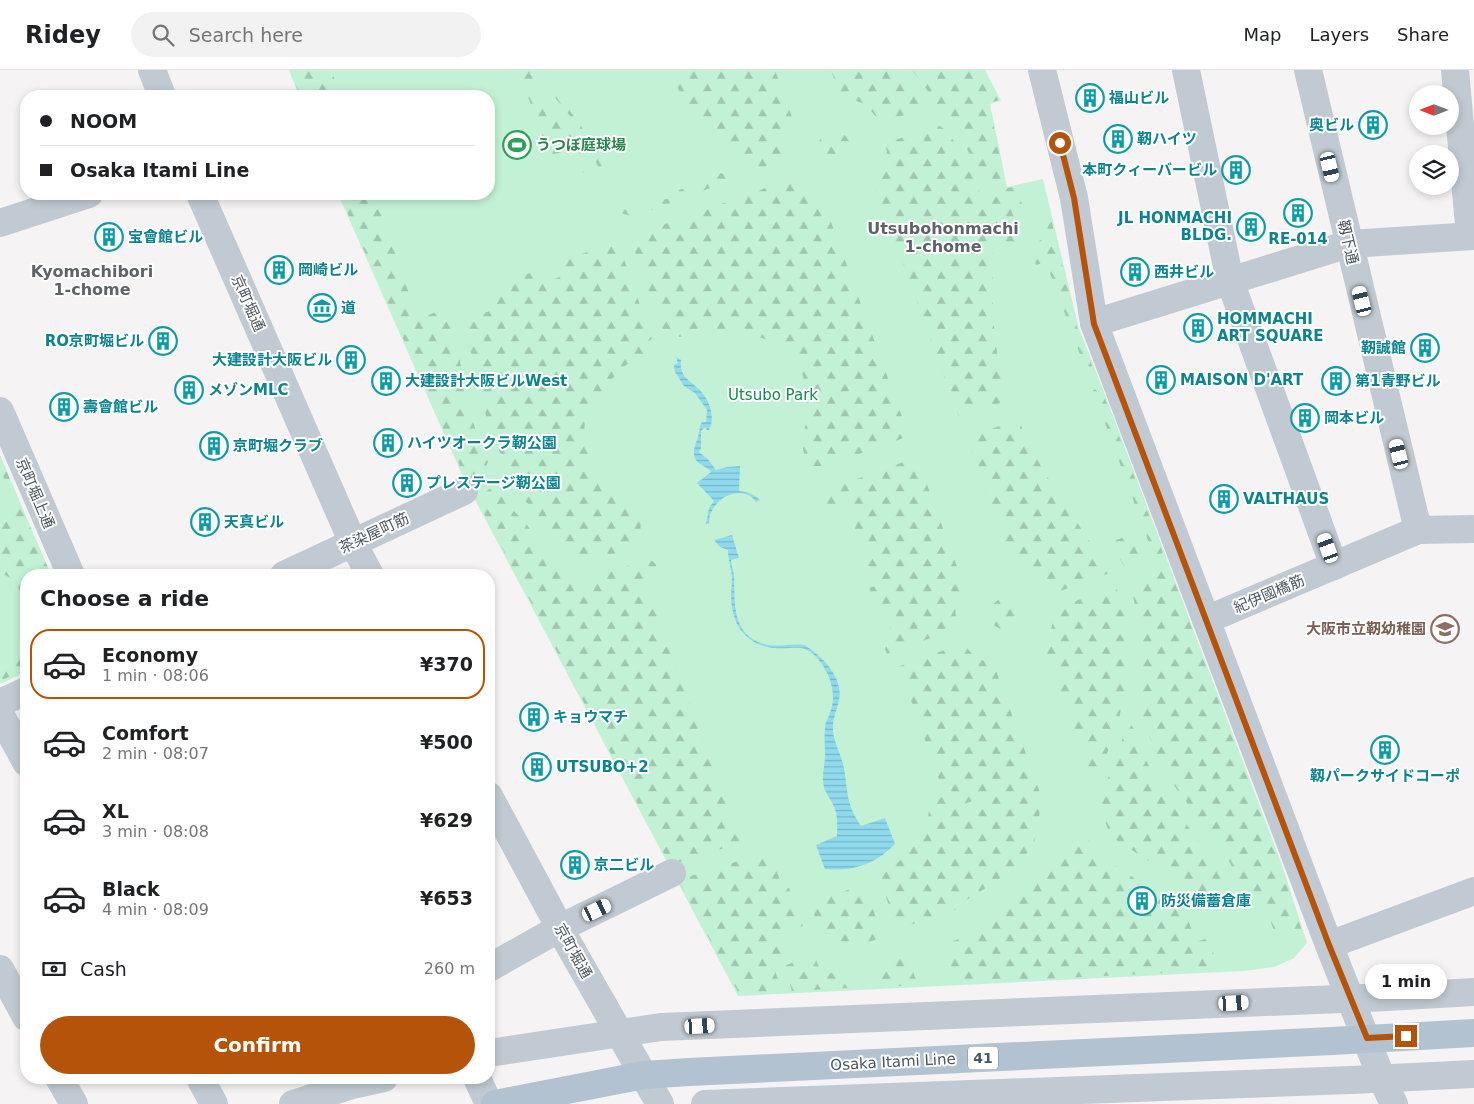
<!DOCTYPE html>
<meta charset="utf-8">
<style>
:root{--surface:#fff;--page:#f2f2f2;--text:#202124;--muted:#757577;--line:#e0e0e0;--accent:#b45309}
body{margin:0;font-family:"DejaVu Sans","Noto Sans JP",sans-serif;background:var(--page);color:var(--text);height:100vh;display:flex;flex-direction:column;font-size:19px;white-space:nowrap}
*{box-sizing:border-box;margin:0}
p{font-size:16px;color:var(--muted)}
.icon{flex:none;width:28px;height:28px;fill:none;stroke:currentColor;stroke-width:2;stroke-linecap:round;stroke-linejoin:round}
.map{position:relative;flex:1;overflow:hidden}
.details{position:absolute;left:20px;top:499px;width:475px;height:515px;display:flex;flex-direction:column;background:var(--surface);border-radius:20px;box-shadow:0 2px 8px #0003}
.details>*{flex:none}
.hud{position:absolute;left:20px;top:20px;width:475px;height:110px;border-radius:20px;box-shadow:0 2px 8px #0003;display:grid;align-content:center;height:110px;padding:0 20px;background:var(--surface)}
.needle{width:32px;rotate:270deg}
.tools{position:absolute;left:1409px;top:15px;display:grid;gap:10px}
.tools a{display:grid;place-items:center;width:50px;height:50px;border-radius:50%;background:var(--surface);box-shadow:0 2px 8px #0003;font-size:25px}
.end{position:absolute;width:22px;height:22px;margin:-11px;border:6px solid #b45309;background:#fff;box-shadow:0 0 0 2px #fff}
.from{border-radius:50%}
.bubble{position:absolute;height:35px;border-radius:18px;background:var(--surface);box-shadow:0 2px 8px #0003;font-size:16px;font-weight:800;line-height:35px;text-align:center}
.car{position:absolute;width:15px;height:30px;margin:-15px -8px;border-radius:6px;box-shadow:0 0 4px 1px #0007;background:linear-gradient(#fff 24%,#345 0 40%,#fff 0 76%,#345 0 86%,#fff 0)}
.hud b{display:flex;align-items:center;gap:18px;height:48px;font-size:19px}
.hud b+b{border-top:1px solid var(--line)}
.hud i{width:12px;height:12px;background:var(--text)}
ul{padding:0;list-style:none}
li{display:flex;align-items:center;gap:15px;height:70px;margin:0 10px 8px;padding:0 10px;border:2px solid transparent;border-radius:20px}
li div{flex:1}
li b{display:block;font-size:19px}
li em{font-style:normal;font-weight:800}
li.active{border-color:var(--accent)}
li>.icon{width:45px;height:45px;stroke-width:1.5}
h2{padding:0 20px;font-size:22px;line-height:60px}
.pay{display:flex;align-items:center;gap:12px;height:55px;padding:0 20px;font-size:19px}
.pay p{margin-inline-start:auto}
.button{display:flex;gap:10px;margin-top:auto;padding:10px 20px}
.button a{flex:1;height:58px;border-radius:30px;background:var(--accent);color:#fff;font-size:20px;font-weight:800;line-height:58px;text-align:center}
header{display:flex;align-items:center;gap:30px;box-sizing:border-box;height:70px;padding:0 25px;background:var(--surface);border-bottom:1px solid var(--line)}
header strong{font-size:24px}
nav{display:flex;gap:28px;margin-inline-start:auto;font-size:18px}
.search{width:350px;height:45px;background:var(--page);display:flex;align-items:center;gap:12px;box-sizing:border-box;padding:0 18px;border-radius:28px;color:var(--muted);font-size:19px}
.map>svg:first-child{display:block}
.green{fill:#c3f1d5}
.forest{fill:url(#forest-firs);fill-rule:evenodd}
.water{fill:url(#water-rules)}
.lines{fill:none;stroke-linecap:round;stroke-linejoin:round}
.minor{stroke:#c1cad2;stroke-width:28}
.major{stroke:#b3c2d1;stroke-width:28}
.route{stroke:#b45309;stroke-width:6}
.labels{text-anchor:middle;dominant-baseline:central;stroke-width:4;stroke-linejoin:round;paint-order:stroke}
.shield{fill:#fff;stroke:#808990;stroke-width:1}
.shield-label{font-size:14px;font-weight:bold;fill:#4a5661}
.culture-label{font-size:15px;font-weight:bold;fill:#0d838f;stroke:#fff;text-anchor:start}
.leisure-label{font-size:15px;font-weight:bold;fill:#27864d;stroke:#fff;text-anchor:start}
.street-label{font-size:15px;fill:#4a5661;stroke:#fff}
.park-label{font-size:15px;fill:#17864f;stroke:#fff}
.education-label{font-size:15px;font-weight:bold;fill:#785e54;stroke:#fff;text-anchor:end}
.neighbourhood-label{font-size:16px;font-weight:bold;fill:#5f6368;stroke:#fff}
</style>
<header>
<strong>Ridey</strong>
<div class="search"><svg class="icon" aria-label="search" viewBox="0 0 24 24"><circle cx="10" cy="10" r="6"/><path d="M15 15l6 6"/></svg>Search here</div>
<nav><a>Map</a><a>Layers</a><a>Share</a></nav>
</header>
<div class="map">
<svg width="1474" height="1034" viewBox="0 0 1474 1034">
<defs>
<pattern id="forest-firs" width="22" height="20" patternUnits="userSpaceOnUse" patternTransform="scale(1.25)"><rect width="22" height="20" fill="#c3f1d5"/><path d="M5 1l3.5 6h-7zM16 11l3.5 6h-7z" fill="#a0c6b0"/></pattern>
<pattern id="water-rules" width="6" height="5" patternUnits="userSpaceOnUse" patternTransform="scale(1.25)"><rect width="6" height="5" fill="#90daee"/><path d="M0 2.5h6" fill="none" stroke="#78b4c4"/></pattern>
</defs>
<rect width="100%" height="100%" fill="#f5f3f3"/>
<g class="green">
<polygon points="289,0 985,0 1001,31 990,34 1007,117 1043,109 1079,259 1104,322 1283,798 1307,873 1294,888 1274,897 1243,901 738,926 464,409 338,124 489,124 489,26 299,26"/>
<polygon points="0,385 51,505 26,505 26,602 0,614"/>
</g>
<g class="forest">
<polygon points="290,0 331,0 341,26 300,26"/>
<polygon points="518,0 529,0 542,29 571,65 589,100 582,103 573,78 550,86"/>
<polygon points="540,0 544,0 549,14 580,54 603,94 604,100 601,104 591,80 581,64 571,47 548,19"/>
<path d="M671,0H775L793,50C782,63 781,74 785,89L761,99L750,95L717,64L711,49L687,41Z"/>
<path d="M831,0H901L927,31L926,37L880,54C870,36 862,30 841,28Z"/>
<path d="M912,0H983L999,30L989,33L1006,118L1016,117L1024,139L1012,142L1023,171L999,180C998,166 996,152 993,138C979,88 943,41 912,0Z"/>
<path d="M940,56C952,64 958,78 964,90C975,111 986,133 990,157C994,183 992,210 993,237C994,268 998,300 1009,330L959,347L873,111C887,99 888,91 886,73L934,57Z"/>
<circle cx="834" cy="77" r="16"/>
<path d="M720,103L730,105L739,103L742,104V106L636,146L633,147L621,143L620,139L622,136L632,139L648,137L652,128H655C662,131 668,129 676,127L679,120L685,118L690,121C705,118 706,114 716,104Z"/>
<path d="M791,109C799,123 807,128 823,130L909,366L826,396H812C796,379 805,365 807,345C813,261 744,257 679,267L675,257L664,263L632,174L634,165Z"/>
<polygon points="339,124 374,124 418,249 444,239 458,278 466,330 480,373 488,392 486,396 482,395 476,399 479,405 467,412"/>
<polygon points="1051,149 1078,260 1093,298 1086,301 1046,192 1036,195 1032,183 1042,179 1039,171 1045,168 1042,161 1048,158 1046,151"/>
<path d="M611,173L620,178L652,269L641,275L645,284L626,295L610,311L594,331L585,349L584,368L591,395L606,419L626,430L641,447L640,469L634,477L585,493C560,490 549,460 535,441C532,437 528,434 524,430C518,423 513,411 509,403L505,401L504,399L506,397L488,354L471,283L461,255L464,249L497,239L491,218L540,199L544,213L562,206L558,193Z"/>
<polygon points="1101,318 1163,483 1154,486 1152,482 1147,482 1145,477 1149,473 1093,320"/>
<path d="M1018,349C1027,370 1037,391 1050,411C1069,443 1091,471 1110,503L1049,525C1041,506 1035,501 1015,497L967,368Z"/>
<path d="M0,386L51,505H26V565C18,551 23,551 23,538C24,523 15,507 0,503V456L11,438V421L0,401Z"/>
<path d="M917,387L964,516C954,530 954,542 958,558L887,584L884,577L895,572L879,526L873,527L869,518L875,516L868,495L862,497L859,489L865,486L846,434L827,441L823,430L827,420Z"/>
<path d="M499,414C502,422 506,431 511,438C515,443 521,447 525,452C539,470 548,498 571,508L575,524L591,519L588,508L647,490C657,490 657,498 659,506L645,512L738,765L749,762L753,769L670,795L475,427Z"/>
<polygon points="1139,463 1141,464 1142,469 1137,473 1136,476 1142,491 1127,496 1124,496 1114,479 1109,472"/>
<path d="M1169,497L1281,798L1306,873L1301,875L1298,865L1288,868L1285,857L1274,861L1265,835L1259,837L1253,820L1241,824C1237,813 1234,799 1228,789C1207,753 1176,726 1159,689C1153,677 1141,647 1140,635C1139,617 1142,599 1141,582C1141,560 1136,539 1131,518L1134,510Z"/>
<path d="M1116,516C1118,523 1121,531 1123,538C1130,569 1128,609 1121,639C1117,662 1107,683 1098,705L1095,708L1092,707L1043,574C1051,563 1054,553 1054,539Z"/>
<circle cx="1006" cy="544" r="16"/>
<path d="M964,573C970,584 979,592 993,592L1040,723L1039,756L1033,775L1035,779L1033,782H1028L1017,792L1016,798H1011L1000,807L998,813L992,814L981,821L979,827L973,826L961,833V837L958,840H954L951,838L940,843L942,850L936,852L933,846L898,860L879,808C900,792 917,777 927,751C929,745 929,738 930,731L945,726L902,605L895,607L892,599ZM978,729C979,738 977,744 969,750L964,734Z"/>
<path d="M21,580H26V599L0,611C0,596 7,585 21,580Z"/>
<polygon points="1131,655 1134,659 1145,688 1160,719 1204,778 1219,800 1225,819 1204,826 1113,768 1109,762 1097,730 1099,723 1111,703 1126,658"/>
<polygon points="1078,769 1090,771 1105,788 1186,844 1196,872 1208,868 1218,896 1205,901 957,913 941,868 948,865 951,872 961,868 961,863 964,859 973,861 985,854 988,846 992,846 997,848 1008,840 1007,836 1008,830 1014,830 1017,832 1029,822 1028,818 1029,812 1034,811 1039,812"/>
<path d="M761,784C776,785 778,808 783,820L789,818L803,856L783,864L790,884L772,891L782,922L739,924L678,810Z"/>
<polygon points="864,814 883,867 836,884 831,868 824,870 810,834"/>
<polygon points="905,881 918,915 885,917 875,891"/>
<polygon points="814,884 822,906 841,900 848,918 792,921 784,896"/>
</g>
<g class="water">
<path d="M676,287L681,290C679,306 689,310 699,319C709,329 716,347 709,360H707L705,357L701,361V378L699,382L705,387L707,388L716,400L727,397L740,396L739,421C748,422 754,424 760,430L756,432C741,411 708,431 709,453L706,454L709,438L714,431L697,413L711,402C707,396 700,396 696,390C691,382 696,374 698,367C700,361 699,357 702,352H706L707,340L695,323L684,316L675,302L674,295L678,293Z"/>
<path d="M732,465L739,488L731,490C731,495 733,499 734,505C735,532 731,565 764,574C777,578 790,573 804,575C821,585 844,607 839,630C837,641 832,649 833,661C834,673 840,682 843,694C849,720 844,731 861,756L885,748L895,774C876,794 853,802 825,799L816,775L837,766C837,757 838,748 835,739C831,728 822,721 823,708C823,700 825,693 825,685C825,676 824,667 825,658C825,652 829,647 831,640C836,625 831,606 821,593C805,571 797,580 774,578C751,576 735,560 732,537C730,527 732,517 732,507C731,498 728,490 728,480L720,477L714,470Z"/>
</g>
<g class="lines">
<g class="minor">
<polyline points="152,0 162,26"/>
<polyline points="1042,0 1074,128 1094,253 1329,875 1382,1009 1394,1034"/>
<polyline points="1186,0 1230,211 1334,496"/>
<polyline points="1308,0 1418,460"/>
<polyline points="1455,0 1470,166"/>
<polyline points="200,124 353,473 370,505"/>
<polyline points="0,153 89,124"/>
<polyline points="1094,253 1349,174 1474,166"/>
<polyline points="0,341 71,505"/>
<polyline points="284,505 464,421"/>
<polyline points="1206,550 1418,460 1474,459"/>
<polyline points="0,633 26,621"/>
<polyline points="0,644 26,692"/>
<polyline points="489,726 569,875 660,1034"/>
<polyline points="1329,875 1474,821"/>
<polyline points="489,898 560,858 672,803"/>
<polyline points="0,899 26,947"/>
<polyline points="489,983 661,957 1388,927 1474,922"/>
<polyline points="59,1008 74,1034"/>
<polyline points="200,1008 214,1034"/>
<polyline points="477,1008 489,1034"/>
<polyline points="293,1034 352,1015 384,1008"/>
<polyline points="705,1034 1351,1010 1474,1004"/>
</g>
<polyline class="major" points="495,1034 644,1005 689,1002 1332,971 1474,963"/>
</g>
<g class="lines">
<polyline class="route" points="1060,73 1074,128 1094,254 1329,875 1367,968 1406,966"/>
</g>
<defs>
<symbol id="building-ring" viewBox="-11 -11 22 22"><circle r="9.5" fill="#fff" stroke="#0f9aa8" stroke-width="1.5"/><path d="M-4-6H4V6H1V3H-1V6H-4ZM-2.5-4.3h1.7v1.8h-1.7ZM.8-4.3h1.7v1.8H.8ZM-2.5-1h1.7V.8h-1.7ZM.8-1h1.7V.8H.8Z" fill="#0f9aa8"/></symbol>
<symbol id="stadium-ring" viewBox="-11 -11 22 22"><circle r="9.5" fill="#fff" stroke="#2e9e5b" stroke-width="1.5"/><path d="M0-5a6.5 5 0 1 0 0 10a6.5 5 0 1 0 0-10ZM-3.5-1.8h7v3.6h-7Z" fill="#2e9e5b"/></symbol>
<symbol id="museum-ring" viewBox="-11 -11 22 22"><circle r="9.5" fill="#fff" stroke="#0f9aa8" stroke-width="1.5"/><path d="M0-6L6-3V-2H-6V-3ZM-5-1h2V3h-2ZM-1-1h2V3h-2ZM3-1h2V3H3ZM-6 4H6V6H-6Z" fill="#0f9aa8"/></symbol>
<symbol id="school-ring" viewBox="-11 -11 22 22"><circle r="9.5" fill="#fff" stroke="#8d6e63" stroke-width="1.5"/><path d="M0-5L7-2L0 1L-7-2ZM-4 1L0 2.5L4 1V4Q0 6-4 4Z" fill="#8d6e63"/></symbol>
</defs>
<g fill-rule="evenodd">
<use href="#building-ring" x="1074" y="12" width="32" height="32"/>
<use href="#building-ring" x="1357" y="39" width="32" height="32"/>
<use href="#building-ring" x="1102" y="53" width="32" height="32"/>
<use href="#stadium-ring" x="501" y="59" width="32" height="32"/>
<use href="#building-ring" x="1220" y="84" width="32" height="32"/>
<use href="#building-ring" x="1282" y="127" width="32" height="32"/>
<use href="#building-ring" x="1235" y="141" width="32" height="32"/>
<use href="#building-ring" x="93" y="151" width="32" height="32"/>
<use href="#building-ring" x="263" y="184" width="32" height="32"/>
<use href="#building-ring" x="1119" y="186" width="32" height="32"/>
<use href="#museum-ring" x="306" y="222" width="32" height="32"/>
<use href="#building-ring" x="1182" y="242" width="32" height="32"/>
<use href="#building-ring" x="147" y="255" width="32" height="32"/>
<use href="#building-ring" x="1409" y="262" width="32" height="32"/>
<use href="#building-ring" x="335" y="274" width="32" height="32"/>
<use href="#building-ring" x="1145" y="294" width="32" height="32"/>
<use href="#building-ring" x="370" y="295" width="32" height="32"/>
<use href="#building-ring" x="1320" y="295" width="32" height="32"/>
<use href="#building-ring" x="173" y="304" width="32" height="32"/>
<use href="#building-ring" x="48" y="321" width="32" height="32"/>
<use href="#building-ring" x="1289" y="332" width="32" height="32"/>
<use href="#building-ring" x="372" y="357" width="32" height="32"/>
<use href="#building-ring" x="198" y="360" width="32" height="32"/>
<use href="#building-ring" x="391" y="397" width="32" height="32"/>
<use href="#building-ring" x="1208" y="413" width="32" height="32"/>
<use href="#building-ring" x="189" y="436" width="32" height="32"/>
<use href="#school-ring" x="1429" y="543" width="32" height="32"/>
<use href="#building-ring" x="518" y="631" width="32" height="32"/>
<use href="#building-ring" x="1369" y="664" width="32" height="32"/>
<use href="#building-ring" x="521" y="681" width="32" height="32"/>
<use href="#building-ring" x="559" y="779" width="32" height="32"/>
<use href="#building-ring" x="1126" y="815" width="32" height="32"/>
</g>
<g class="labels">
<rect class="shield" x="968" y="976.5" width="30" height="23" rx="4"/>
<g class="shield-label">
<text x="983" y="988">41</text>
</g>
<g class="culture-label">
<text x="1109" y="28">福山ビル</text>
<text x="1354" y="55" text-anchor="end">奥ビル</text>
<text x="1137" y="69">靭ハイツ</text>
<text x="1217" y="100" text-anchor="end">本町クィーバービル</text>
<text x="1232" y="148" text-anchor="end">JL HONMACHI<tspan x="1232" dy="17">BLDG.</tspan></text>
<text x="128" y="167">宝會館ビル</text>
<text x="1298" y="169" text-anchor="middle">RE-014</text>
<text x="298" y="200">岡崎ビル</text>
<text x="1154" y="202">西井ビル</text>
<text x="341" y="238">道</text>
<text x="1217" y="249">HOMMACHI<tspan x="1217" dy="17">ART SQUARE</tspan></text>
<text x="144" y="271" text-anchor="end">RO京町堀ビル</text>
<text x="1406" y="278" text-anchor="end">靭誠館</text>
<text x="332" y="290" text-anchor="end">大建設計大阪ビル</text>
<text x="1180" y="310">MAISON D'ART</text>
<text x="405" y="311">大建設計大阪ビルWest</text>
<text x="1355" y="311">第1青野ビル</text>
<text x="208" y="320">メゾンMLC</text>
<text x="83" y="337">壽會館ビル</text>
<text x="1324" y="348">岡本ビル</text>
<text x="407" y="373">ハイツオークラ靭公園</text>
<text x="233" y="376">京町堀クラブ</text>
<text x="426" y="413">プレステージ靭公園</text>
<text x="1243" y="429">VALTHAUS</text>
<text x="224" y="452">天真ビル</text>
<text x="553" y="647">キョウマチ</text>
<text x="556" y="697">UTSUBO+2</text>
<text x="1385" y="706" text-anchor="middle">靱パークサイドコーポ</text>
<text x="594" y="795">京二ビル</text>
<text x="1161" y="831">防災備蓄倉庫</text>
</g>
<g class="leisure-label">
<text x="536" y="75">うつぼ庭球場</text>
</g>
<g class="street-label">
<text transform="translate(1348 172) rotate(77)">靱下通</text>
<text transform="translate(248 233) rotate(66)">京町堀通</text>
<text transform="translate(35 423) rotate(67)">京町堀上通</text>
<text transform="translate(374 463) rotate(-25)">茶染屋町筋</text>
<text transform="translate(1269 524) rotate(-23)">紀伊國橋筋</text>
<text transform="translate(573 881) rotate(61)">京町堀通</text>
<text transform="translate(893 992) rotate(-3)">Osaka Itami Line</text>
</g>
<g class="park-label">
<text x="773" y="325">Utsubo Park</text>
</g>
<g class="education-label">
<text x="1426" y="559">大阪市立靭幼稚園</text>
</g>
<g class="neighbourhood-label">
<text x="943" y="158">Utsubohonmachi<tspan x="943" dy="18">1-chome</tspan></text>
<text x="92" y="201">Kyomachibori<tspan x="92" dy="18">1-chome</tspan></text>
</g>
</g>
</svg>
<div class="tools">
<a><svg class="needle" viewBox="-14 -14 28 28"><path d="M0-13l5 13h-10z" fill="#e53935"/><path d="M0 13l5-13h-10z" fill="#757577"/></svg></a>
<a><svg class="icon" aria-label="layers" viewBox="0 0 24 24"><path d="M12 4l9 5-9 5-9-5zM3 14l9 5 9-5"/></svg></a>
</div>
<i class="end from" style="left:1060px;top:73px"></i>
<i class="end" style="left:1406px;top:966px"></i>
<div class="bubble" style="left:1365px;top:894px;width:82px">1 min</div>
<i class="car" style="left:1330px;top:97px;rotate:167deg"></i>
<i class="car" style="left:1362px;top:231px;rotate:346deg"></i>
<i class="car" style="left:1399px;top:384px;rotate:346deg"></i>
<i class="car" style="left:1328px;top:478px;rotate:340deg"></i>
<i class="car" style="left:597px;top:840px;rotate:64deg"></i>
<i class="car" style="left:1234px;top:933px;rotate:87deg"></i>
<i class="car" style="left:700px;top:956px;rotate:87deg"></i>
<div class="hud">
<b><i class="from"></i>NOOM</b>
<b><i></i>Osaka Itami Line</b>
</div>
<section class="details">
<h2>Choose a ride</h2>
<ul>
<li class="active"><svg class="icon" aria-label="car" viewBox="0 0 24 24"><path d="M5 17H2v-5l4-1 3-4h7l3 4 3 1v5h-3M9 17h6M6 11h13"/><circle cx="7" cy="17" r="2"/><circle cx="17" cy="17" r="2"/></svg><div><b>Economy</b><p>1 min · 08:06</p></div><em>¥370</em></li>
<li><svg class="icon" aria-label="car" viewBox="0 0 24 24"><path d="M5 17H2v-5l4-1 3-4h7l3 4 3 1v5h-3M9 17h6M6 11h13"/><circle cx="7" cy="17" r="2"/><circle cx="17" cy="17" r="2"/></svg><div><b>Comfort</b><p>2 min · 08:07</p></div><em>¥500</em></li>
<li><svg class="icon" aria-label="car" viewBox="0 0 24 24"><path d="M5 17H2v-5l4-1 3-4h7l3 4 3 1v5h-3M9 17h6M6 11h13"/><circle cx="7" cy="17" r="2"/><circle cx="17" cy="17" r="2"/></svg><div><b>XL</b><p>3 min · 08:08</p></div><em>¥629</em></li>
<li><svg class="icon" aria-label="car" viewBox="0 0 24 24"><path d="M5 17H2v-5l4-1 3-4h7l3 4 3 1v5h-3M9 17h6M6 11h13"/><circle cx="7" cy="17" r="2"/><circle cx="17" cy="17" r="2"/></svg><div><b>Black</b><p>4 min · 08:09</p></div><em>¥653</em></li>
</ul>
<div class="pay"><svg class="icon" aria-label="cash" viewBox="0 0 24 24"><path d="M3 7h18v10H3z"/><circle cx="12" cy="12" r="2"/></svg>Cash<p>260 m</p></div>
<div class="button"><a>Confirm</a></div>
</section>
</div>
